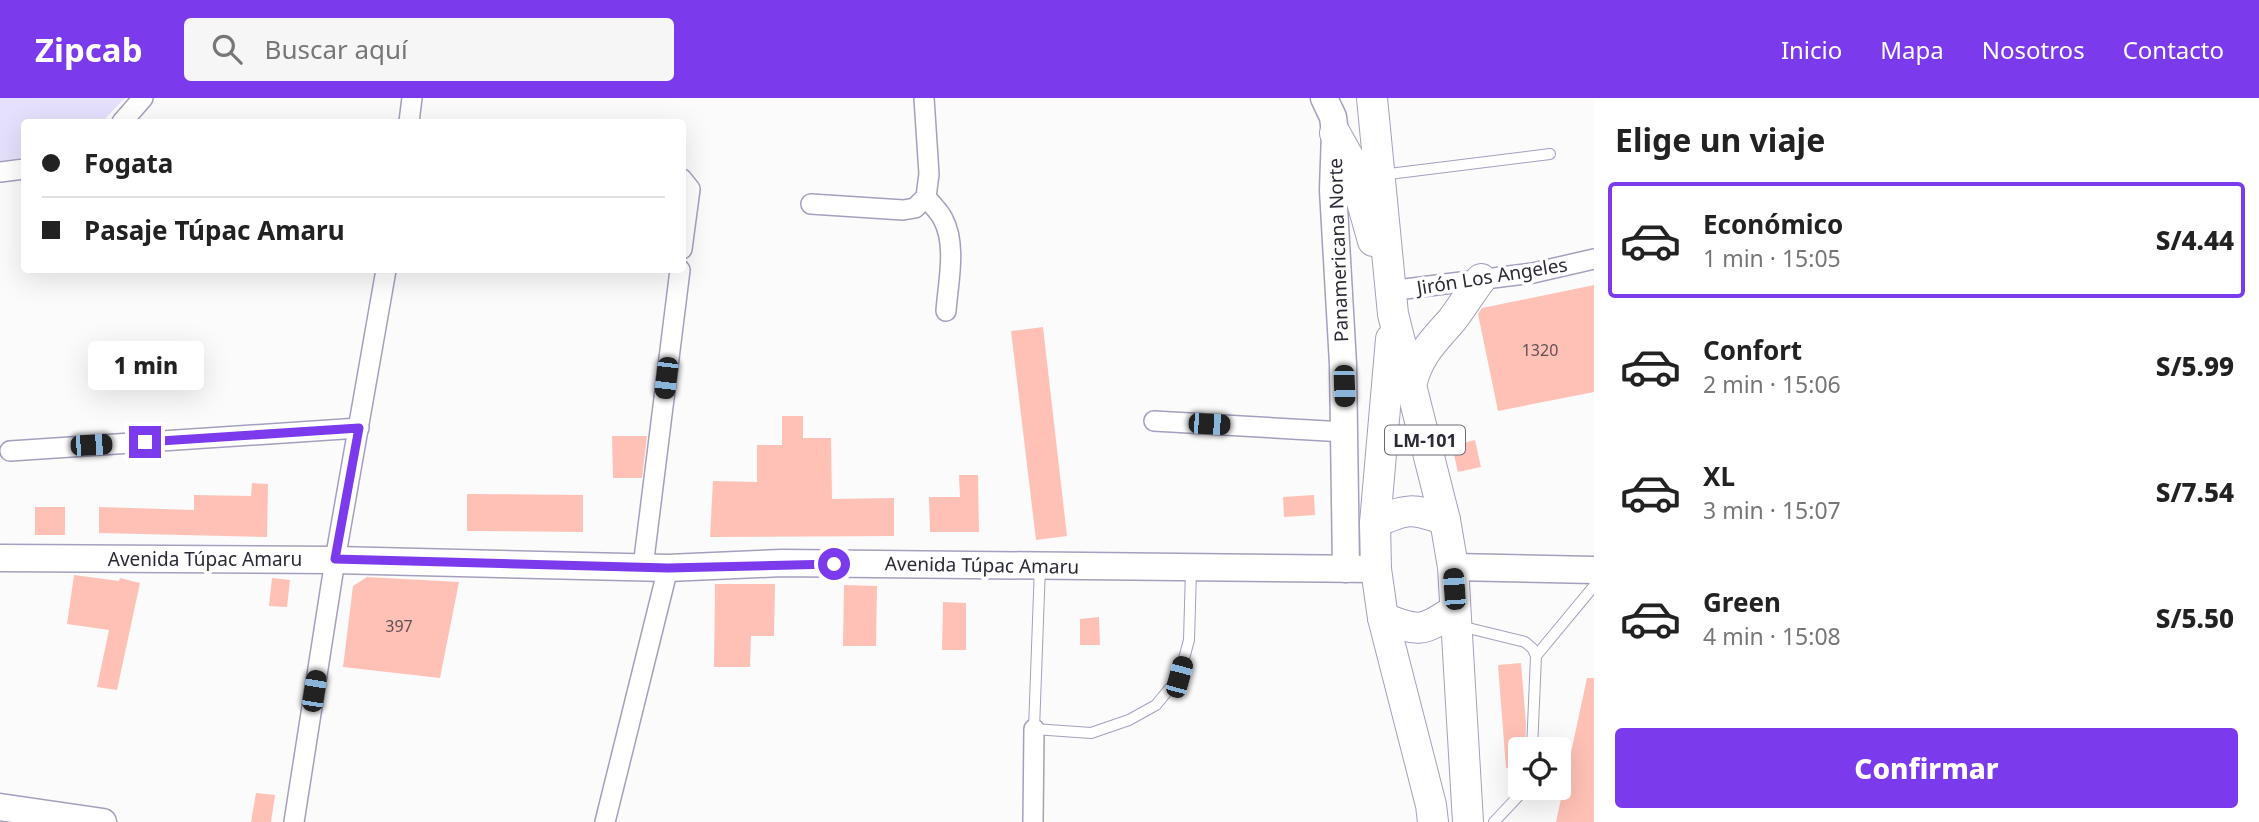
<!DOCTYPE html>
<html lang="es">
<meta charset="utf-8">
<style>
:root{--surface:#fff;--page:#f6f6f6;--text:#222;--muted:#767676;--line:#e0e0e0;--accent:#7c3aed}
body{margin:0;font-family:"Noto Sans",sans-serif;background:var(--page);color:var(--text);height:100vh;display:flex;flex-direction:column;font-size:26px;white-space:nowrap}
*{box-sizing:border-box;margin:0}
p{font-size:23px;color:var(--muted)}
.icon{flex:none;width:38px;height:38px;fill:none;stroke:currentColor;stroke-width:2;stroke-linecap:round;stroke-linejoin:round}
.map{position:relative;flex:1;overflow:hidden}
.sheet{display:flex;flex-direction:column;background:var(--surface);width:665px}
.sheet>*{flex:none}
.hud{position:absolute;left:21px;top:21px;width:665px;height:154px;border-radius:7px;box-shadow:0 7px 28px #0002;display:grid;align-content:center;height:154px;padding:0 21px;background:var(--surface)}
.buttons{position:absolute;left:1508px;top:639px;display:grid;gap:14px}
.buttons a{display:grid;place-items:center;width:63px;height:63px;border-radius:7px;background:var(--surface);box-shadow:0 7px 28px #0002;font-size:35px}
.end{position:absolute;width:32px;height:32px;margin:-16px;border:9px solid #7c3aed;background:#fff;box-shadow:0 0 0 4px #fff}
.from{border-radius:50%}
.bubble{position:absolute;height:49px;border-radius:7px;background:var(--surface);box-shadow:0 7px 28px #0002;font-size:23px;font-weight:800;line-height:49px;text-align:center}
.car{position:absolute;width:21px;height:42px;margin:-21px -10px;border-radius:9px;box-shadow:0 0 5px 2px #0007;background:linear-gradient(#222 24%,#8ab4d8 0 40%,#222 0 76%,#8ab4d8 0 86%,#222 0)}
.hud b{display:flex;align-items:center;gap:24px;height:66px;font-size:26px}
.hud b+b{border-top:2px solid var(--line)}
.hud i{width:18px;height:18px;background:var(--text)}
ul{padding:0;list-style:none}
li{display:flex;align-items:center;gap:21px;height:116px;margin:0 14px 10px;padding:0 7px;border:4px solid transparent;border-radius:7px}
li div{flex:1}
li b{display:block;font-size:26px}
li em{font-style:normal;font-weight:800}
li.current{border-color:var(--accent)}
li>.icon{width:63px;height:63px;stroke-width:1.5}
h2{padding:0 21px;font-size:32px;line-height:84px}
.action{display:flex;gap:14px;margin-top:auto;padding:14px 21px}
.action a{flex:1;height:80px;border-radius:7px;background:var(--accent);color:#fff;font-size:28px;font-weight:800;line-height:80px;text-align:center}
header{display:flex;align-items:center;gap:42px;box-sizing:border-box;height:98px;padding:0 35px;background:var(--accent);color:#fff}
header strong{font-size:33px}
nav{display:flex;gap:38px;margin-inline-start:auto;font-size:24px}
.search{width:490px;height:63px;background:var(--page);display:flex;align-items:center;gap:18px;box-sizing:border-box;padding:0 24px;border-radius:7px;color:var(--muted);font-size:26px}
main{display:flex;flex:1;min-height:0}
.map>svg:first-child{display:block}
.green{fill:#e5e0fc}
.building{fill:#ffc1b6}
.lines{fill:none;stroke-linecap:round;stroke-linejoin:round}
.lane-casing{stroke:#a49fbe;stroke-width:12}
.street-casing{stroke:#a49fbe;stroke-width:22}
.secondary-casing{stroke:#a49fbe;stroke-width:29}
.primary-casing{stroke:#a49fbe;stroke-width:32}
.lane{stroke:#fff;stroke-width:10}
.street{stroke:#fff;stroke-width:19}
.secondary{stroke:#fff;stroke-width:26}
.primary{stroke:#fff;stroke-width:30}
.route{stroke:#7c3aed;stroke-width:9}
.labels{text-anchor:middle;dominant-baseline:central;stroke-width:7;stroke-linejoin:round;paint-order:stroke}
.number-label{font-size:16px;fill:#604f55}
.shield{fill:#fff;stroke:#6b6972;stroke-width:2}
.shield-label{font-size:18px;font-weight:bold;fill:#2b2935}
.street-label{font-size:19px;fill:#2b2935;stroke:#fff}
</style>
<header>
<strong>Zipcab</strong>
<div class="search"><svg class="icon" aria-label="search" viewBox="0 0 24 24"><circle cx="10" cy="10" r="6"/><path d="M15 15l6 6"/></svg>Buscar aquí</div>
<nav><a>Inicio</a><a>Mapa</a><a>Nosotros</a><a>Contacto</a></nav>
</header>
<main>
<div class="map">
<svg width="1594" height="724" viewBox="0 0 1594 724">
<rect width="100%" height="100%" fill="#fbfbfb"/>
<polygon class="green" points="0,0 125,0 102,24 24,24 24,59 0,63"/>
<g class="building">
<polygon points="1594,187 1594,294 1498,313 1478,216 1482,210"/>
<polygon points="1043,229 1067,438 1036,442 1011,233"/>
<polygon points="782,318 803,318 803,340 831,340 832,401 894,400 894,438 710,439 713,383 757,384 757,347 782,347"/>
<polygon points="612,338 647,338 642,380 613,380"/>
<polygon points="1475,342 1481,369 1458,374 1452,348"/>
<polygon points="959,377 978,377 979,434 930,434 929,399 960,399"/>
<polygon points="252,385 268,386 267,439 99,435 99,409 194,412 194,397 251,398"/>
<polygon points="467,396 583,397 583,434 467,433"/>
<polygon points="1314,397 1315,417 1284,419 1283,399"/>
<rect x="35" y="409" width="30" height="28"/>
<polygon points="74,477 119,483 120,480 140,485 117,592 97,589 109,532 67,526"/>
<polygon points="367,479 459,484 440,580 343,569 353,488"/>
<polygon points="272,480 290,482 287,509 269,508"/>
<polygon points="715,486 775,486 774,538 751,538 750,569 714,569"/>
<polygon points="844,487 877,488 876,548 843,548"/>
<polygon points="943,504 966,505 966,552 942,552"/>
<polygon points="1099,519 1100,547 1080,547 1080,521"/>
<polygon points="1521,565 1526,625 1525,651 1521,651 1521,669 1506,670 1498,567"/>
<polygon points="1587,580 1594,580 1594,724 1556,724"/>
<polygon points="256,695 275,697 271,724 251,724"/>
</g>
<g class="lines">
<defs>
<g id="lane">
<polyline points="1381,77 1550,56"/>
<polyline points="1040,468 1034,631 1091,635 1129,622 1156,607 1179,579 1189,542 1191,472"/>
<polyline points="1460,528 1525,544 1533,551 1536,558 1532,651"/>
<polyline points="1536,558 1594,488"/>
<polyline points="1494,724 1526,690"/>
</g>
<g id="street">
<polyline points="122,24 143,0"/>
<polyline points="409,24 412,0"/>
<polyline points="0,74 24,71"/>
<polyline points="682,81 690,91 682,151"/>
<path d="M926,99C931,106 939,113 943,121C957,147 948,185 946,213"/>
<polyline points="811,106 903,112 915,110 926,99 929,76 924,0"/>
<polyline points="1389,193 1533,175 1594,161"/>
<polyline points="1154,323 1345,334"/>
<polyline points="10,353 359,330"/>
<polyline points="643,469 680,172"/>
<polyline points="294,724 335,462 386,172"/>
<polyline points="605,724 668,470"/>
<polyline points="1033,724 1034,631"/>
</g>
<g id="secondary">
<polyline points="1324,0 1333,19 1335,35 1333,92 1343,266 1346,471"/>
<polyline points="0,460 335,462 668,470 782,465 1376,471"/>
<polyline points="1453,469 1594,472"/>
<polyline points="0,709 103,724"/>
</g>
<g id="primary">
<polyline points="1372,0 1393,216 1445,422 1453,469 1468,724"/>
<polyline points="1335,35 1350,62 1373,143"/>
<polyline points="1391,241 1375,425 1376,471 1383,520 1431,707 1433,724"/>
<path d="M1411,287C1419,256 1432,245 1452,222C1462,209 1471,194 1481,181"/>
<path d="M1375,425C1407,410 1412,410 1445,422"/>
<path d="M1383,520C1421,535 1422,533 1455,512"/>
</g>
</defs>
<use href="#lane" class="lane-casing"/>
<use href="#street" class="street-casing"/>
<use href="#secondary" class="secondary-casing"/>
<use href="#primary" class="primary-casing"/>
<use href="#lane" class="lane"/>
<use href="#street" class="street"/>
<use href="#secondary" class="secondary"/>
<use href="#primary" class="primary"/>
</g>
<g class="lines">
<polyline class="route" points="145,344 359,330 335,461 668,470 834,466"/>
</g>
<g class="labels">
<g class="number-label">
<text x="1540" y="252">1320</text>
<text x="399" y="528">397</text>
</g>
<rect class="shield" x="1385" y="327.5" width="80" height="29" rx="5"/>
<g class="shield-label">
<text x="1425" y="342">LM-101</text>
</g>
<g class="street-label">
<text transform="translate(1338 152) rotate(-92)">Panamericana Norte</text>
<text transform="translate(1492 178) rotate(-9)">Jirón Los Angeles</text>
<text x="205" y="461">Avenida Túpac Amaru</text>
<text transform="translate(982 467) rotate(1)">Avenida Túpac Amaru</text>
</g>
</g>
</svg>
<div class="buttons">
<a><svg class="icon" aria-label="locate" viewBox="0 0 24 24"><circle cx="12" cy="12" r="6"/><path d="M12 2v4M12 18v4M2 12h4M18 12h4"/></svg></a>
</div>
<i class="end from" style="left:834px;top:466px"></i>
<i class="end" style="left:145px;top:344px"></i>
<div class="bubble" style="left:88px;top:243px;width:116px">1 min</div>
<i class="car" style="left:666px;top:280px;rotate:187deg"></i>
<i class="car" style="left:1344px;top:288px;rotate:178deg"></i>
<i class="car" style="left:1209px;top:326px;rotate:93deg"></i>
<i class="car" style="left:91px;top:347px;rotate:87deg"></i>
<i class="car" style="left:1454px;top:491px;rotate:356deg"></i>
<i class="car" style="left:1179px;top:579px;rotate:15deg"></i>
<i class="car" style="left:314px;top:593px;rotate:9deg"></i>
<div class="hud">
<b><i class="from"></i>Fogata</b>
<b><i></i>Pasaje Túpac Amaru</b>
</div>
</div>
<section class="sheet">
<h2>Elige un viaje</h2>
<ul>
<li class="current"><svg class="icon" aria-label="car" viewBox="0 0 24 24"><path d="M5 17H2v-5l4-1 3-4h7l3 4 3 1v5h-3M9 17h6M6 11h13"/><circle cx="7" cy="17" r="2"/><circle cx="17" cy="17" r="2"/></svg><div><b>Económico</b><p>1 min · 15:05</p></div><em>S/4.44</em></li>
<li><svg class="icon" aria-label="car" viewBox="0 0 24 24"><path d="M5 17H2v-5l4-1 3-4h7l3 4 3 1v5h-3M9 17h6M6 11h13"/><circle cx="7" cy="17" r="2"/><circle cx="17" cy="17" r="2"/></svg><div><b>Confort</b><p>2 min · 15:06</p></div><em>S/5.99</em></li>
<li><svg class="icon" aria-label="car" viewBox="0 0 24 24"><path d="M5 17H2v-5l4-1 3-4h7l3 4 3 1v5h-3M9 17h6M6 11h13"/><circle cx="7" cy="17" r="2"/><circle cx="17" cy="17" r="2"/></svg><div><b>XL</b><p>3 min · 15:07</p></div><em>S/7.54</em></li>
<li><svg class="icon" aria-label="car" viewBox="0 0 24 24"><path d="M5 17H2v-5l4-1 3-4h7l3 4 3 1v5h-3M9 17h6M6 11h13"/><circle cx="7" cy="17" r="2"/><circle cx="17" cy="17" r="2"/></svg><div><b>Green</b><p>4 min · 15:08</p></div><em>S/5.50</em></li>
</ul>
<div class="action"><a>Confirmar</a></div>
</section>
</main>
